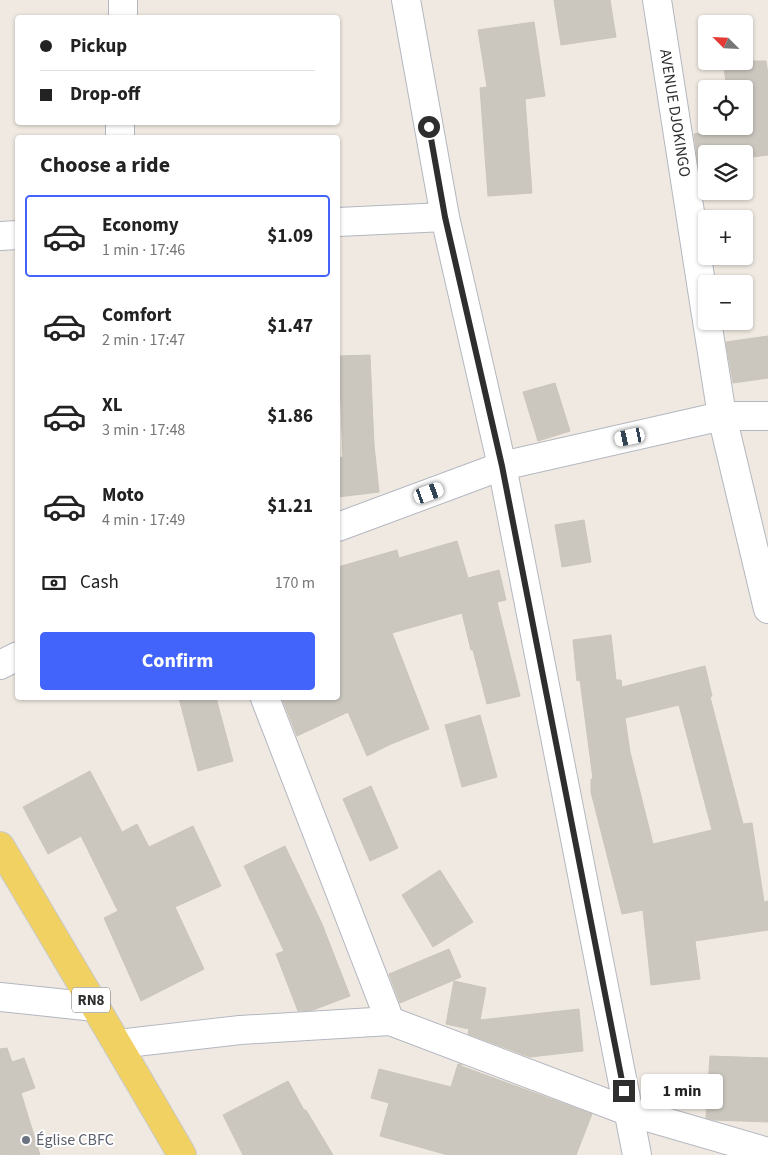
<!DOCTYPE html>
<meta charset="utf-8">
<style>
:root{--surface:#fff;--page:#f2f2f2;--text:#222;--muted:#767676;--line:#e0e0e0;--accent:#4264fb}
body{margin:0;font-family:"Source Sans 3",sans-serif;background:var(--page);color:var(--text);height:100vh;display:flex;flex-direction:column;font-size:19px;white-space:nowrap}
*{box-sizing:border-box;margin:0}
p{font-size:16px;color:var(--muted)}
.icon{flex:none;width:28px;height:28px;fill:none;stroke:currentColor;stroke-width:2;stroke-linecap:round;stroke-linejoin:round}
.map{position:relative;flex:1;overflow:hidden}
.sheet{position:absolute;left:15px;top:135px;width:325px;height:565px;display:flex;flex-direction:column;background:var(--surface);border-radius:5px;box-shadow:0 1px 4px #0004}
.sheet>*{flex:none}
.banner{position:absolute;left:15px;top:15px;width:325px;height:110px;border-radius:5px;box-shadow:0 1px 4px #0004;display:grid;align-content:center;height:110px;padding:0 25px;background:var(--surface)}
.needle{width:32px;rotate:294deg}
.fabs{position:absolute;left:698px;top:15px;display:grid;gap:10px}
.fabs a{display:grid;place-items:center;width:55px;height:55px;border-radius:5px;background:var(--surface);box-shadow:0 1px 4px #0004;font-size:25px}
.end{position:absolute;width:22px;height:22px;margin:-11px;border:6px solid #2e2e2e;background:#fff;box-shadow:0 0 0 2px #fff}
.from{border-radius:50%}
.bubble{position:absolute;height:35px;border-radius:5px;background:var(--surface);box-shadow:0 1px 4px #0004;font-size:16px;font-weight:700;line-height:35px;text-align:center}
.car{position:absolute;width:15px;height:30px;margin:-15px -8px;border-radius:6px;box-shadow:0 0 4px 1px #0007;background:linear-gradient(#fff 24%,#345 0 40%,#fff 0 76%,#345 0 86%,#fff 0)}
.banner b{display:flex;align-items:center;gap:18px;height:48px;font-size:19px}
.banner b+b{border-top:1px solid var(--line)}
.banner i{width:12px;height:12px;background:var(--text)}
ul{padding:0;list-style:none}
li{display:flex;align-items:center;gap:15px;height:82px;margin:0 10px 8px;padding:0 15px;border:2px solid transparent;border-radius:5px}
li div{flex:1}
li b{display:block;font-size:19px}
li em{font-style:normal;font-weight:700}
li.current{border-color:var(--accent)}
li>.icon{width:45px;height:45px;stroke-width:1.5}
h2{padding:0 25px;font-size:22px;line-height:60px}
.pay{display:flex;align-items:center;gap:12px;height:55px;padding:0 25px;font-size:19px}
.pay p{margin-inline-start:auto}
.primary-button{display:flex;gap:10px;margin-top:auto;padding:10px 25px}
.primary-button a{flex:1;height:58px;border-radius:5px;background:var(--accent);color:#fff;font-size:20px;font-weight:700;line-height:58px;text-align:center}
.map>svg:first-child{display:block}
.building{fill:#cbc7bf;stroke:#cbc5ba;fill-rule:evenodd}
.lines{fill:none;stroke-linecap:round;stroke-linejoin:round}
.minor-casing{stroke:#b4b7c1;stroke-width:30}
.major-casing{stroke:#c9c9c9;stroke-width:30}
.minor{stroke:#fff;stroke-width:28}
.major{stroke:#f2d163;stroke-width:28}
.route{stroke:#2e2e2e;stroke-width:6}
.worship-dot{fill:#6b7280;stroke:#fff;stroke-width:2}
.labels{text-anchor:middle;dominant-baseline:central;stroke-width:4;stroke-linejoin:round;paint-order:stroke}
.shield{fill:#fff;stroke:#6d6d6d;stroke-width:1}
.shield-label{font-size:15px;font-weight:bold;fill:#2e2e2e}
.street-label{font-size:16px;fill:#2e2e2e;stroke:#fff}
.worship-label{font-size:16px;fill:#5b616d;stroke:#fff;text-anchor:start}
</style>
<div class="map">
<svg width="768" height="1155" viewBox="0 0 768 1155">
<rect width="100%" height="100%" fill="#efe9e1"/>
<g class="building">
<polygon points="554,0 610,0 616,37 561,45"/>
<polygon points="534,22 545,96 525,99 532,193 488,196 480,88 487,87 478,30"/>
<polygon points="723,61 766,61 768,75 768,155 744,158 744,154 706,154 706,163 698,164 694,134 734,128 733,126 744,126 744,89 727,89"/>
<polygon points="768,336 768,378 733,383 726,342"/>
<polygon points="370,355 374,445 379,492 338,497 338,458 343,457 339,356"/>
<polygon points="555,383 570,431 538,441 523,392"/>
<polygon points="584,520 591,562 562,567 555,525"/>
<polygon points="457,541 468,578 499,570 506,600 497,602 520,696 487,704 473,650 471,650 462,613 392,633 429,729 391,744 367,756 348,712 297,736 282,698 338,698 338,567 397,550 399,558"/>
<path d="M611,635L616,680H621L622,687L705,666L712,696L710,697L743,824L752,823L764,902L768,901V930L695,941L700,979L651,985L643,910L622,914L591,792V779H593L580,680L577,681L573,640ZM679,705L712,830L653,844L630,752L625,718Z"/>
<polygon points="179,698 216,698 233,761 198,771"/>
<polygon points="480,715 497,777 462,787 445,725"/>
<polygon points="90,771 122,832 137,824 149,847 193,826 221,886 175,907 204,969 141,1001 104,918 118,911 81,836 48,854 23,807"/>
<polygon points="371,786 398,848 370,861 343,799"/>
<polygon points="285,846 322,924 350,996 313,1010 298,1011 276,954 284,951 244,866"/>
<polygon points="440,870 473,922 433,947 402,895"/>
<polygon points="449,949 461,977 400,1003 389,974"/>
<polygon points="454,981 486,988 480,1020 579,1009 583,1051 530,1057 468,1034 469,1029 446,1024"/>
<polygon points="7,1048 12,1062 24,1058 35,1088 21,1093 40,1155 0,1155 0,1049"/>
<polygon points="710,1056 768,1058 768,1122 713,1120 706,1118"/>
<polygon points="458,1064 462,1065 458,1065 592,1114 576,1155 448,1155 380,1136 389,1103 371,1098 379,1069 451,1087"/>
<polygon points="288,1081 304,1110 306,1110 333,1155 243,1155 223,1115"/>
</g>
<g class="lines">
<defs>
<g id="minor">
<polyline points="406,0 445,217 502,466 637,1155"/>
<polyline points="657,0 706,315"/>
<polyline points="123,18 123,0"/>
<polyline points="120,138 120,122"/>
<polyline points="338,222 445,217"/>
<polyline points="0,236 18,235"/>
<polyline points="707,321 722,416 768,609"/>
<polyline points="338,527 502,466 722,416 768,416"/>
<polyline points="0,665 18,656"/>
<polyline points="265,698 390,1021"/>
<polyline points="0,997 95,1007"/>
<polyline points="118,1044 240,1030 390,1021 627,1111 768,1152"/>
</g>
<path id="major" d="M0,846C61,949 122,1051 182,1155"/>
</defs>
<use href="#minor" class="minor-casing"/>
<use href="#major" class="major-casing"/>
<use href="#minor" class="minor"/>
<use href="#major" class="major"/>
</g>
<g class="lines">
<polyline class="route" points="429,127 445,217 502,466 624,1091"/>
</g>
<circle class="worship-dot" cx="26" cy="1140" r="5"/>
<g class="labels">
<rect class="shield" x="72" y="987.5" width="38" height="25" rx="4"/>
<g class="shield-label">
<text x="91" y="1000">RN8</text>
</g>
<g class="street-label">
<text transform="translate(675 113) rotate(81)">AVENUE DJOKINGO</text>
</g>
<g class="worship-label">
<text x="36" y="1140">Église CBFC</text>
</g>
</g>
</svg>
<div class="fabs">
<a><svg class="needle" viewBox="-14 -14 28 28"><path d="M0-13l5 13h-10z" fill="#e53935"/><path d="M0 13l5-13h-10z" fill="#767676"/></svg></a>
<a><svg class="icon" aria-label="locate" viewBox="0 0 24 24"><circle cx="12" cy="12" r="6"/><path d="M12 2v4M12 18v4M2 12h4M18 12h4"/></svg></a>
<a><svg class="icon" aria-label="layers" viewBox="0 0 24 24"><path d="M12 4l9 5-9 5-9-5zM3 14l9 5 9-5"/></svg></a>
<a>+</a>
<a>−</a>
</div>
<i class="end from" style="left:429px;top:127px"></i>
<i class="end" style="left:624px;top:1091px"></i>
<div class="bubble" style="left:641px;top:1074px;width:82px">1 min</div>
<i class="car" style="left:630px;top:437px;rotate:258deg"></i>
<i class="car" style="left:429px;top:493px;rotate:70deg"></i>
<div class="banner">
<b><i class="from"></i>Pickup</b>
<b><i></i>Drop-off</b>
</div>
<section class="sheet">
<h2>Choose a ride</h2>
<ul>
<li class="current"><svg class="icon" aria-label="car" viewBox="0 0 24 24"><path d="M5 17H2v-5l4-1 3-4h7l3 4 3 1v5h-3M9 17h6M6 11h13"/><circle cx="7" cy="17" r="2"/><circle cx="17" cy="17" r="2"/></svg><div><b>Economy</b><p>1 min · 17:46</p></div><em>$1.09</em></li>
<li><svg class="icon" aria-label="car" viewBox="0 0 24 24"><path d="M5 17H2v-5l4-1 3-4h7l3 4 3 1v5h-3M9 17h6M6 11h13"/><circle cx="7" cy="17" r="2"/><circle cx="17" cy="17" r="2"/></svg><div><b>Comfort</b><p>2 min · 17:47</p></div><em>$1.47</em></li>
<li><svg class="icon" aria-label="car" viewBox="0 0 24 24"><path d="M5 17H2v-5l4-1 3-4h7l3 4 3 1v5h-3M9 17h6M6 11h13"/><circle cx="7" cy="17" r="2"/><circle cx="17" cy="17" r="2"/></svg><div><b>XL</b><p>3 min · 17:48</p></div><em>$1.86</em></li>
<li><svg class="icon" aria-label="car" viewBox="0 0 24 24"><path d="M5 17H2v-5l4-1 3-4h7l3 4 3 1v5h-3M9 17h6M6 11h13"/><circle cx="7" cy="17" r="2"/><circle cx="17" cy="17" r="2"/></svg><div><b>Moto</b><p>4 min · 17:49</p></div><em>$1.21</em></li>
</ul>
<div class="pay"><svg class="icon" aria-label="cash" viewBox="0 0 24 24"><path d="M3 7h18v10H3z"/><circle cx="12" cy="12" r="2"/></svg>Cash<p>170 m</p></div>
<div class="primary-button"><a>Confirm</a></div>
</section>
</div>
